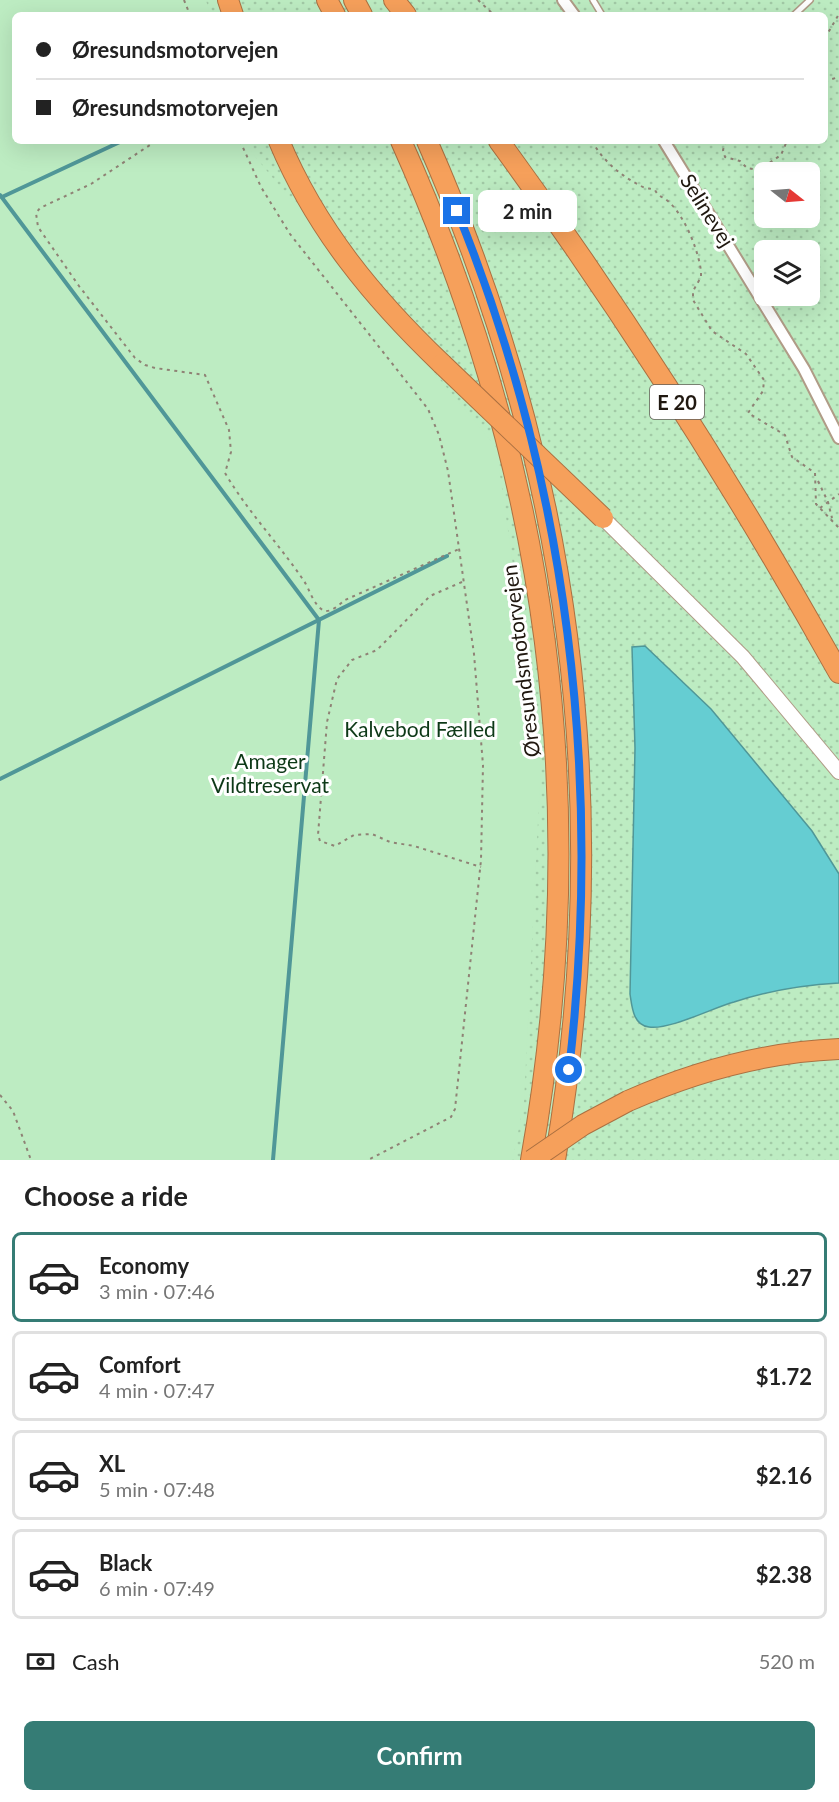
<!DOCTYPE html>
<meta charset="utf-8">
<style>
:root{--surface:#fff;--page:#f2f2f2;--text:#222;--muted:#767676;--line:#e0e0e0;--accent:#357c75}
body{margin:0;font-family:Lato,sans-serif;background:var(--page);color:var(--text);height:100vh;display:flex;flex-direction:column;font-size:22px;white-space:nowrap}
*{box-sizing:border-box;margin:0}
p{font-size:20px;color:var(--muted)}
.icon{flex:none;width:33px;height:33px;fill:none;stroke:currentColor;stroke-width:2;stroke-linecap:round;stroke-linejoin:round}
.map{position:relative;height:1160px;overflow:hidden}
.drawer{display:flex;flex-direction:column;background:var(--surface);flex:1}
.drawer>*{flex:none}
.hud{position:absolute;left:12px;top:12px;width:816px;height:132px;border-radius:9px;box-shadow:0 6px 24px #0002;display:grid;align-content:center;height:132px;padding:0 24px;background:var(--surface)}
.needle{width:39px;rotate:107deg}
.tools{position:absolute;left:754px;top:162px;display:grid;gap:12px}
.tools a{display:grid;place-items:center;width:66px;height:66px;border-radius:9px;background:var(--surface);box-shadow:0 6px 24px #0002;font-size:30px}
.end{position:absolute;width:27px;height:27px;margin:-14px;border:8px solid #1a73e8;background:#fff;box-shadow:0 0 0 3px #fff}
.from{border-radius:50%}
.bubble{position:absolute;height:42px;border-radius:9px;background:var(--surface);box-shadow:0 6px 24px #0002;font-size:20px;font-weight:700;line-height:42px;text-align:center}
.hud b{display:flex;align-items:center;gap:21px;height:57px;font-size:22px}
.hud b+b{border-top:2px solid var(--line)}
.hud i{width:15px;height:15px;background:var(--text)}
ul{padding:0;list-style:none}
li{display:flex;align-items:center;gap:18px;height:90px;margin:0 12px 9px;padding:0 12px;border:3px solid var(--line);border-radius:9px}
li div{flex:1}
li b{display:block;font-size:22px}
li em{font-style:normal;font-weight:700}
li.selected{border-color:var(--accent)}
li>.icon{width:54px;height:54px;stroke-width:1.5}
h2{padding:0 24px;font-size:27px;line-height:72px}
.pay{display:flex;align-items:center;gap:15px;height:66px;padding:0 24px;font-size:22px}
.pay p{margin-inline-start:auto}
.button{display:flex;gap:12px;margin-top:auto;padding:12px 24px}
.button a{flex:1;height:69px;border-radius:9px;background:var(--accent);color:#fff;font-size:24px;font-weight:700;line-height:69px;text-align:center}
.map>svg:first-child{display:block}
.grass{fill:url(#grass-dots);fill-rule:evenodd}
.green{fill:#bdecc2}
.water{fill:#65cdd2;stroke:#509798;stroke-width:1.5}
.lines{fill:none;stroke-linecap:round;stroke-linejoin:round}
.stream{stroke:#509798;stroke-width:4}
.service-casing{stroke:#b09c87;stroke-width:8}
.minor-casing{stroke:#b09c87;stroke-width:14}
.tertiary-casing{stroke:#b09c87;stroke-width:16}
.motorway-casing{stroke:#ab7041;stroke-width:22}
.path{stroke:#8f8275;stroke-width:2;stroke-dasharray:3 4.5;stroke-linecap:butt}
.service{stroke:#fff;stroke-width:5}
.minor{stroke:#fff;stroke-width:10}
.tertiary{stroke:#fff;stroke-width:14}
.motorway{stroke:#f6a05b;stroke-width:20}
.motorway-bridge-casing{stroke:#ab7041;stroke-width:22;stroke-linecap:butt}
.motorway-bridge{stroke:#f6a05b;stroke-width:20}
.route{stroke:#1a73e8;stroke-width:8}
.labels{text-anchor:middle;dominant-baseline:central;stroke-width:6;stroke-linejoin:round;paint-order:stroke}
.shield{fill:#fff;stroke:#635d58;stroke-width:1.5}
.shield-label{font-size:20px;font-weight:bold;fill:#201810}
.street-label{font-size:21px;fill:#201810;stroke:#fff}
.park-label{font-size:21px;fill:#0d3917;stroke:#fff}
</style>
<div class="map">
<svg width="839" height="1160" viewBox="0 0 839 1160">
<defs>
<pattern id="grass-dots" width="8" height="8" patternUnits="userSpaceOnUse" patternTransform="scale(1.5)"><rect width="8" height="8" fill="#bdecc2"/><path d="M2 2h.1M6 6h.1" fill="none" stroke="#a2caa6" stroke-width="1.8" stroke-linecap="round"/></pattern>
</defs>
<rect width="100%" height="100%" fill="#feeddb"/>
<path class="grass" d="M0,0H839V1160H0ZM15,15H825V141H15ZM765,172H810V218H765ZM765,250H810V296H765Z"/>
<polygon class="green" points="0,0 206,0 210,15 15,15 15,141 246,141 248,148 496,447 541,760 524,1102 514,1153 509,1160 0,1160"/>
<path class="water" d="M645,646L711,709L812,831L839,874V983C804,985 767,991 734,1002C712,1008 670,1030 649,1027C633,1025 632,1007 630,994L635,748L632,647Z"/>
<g class="lines">
<g class="stream">
<polyline points="0,195 319,620 273,1160"/>
<polyline points="2,197 122,141"/>
<polyline points="0,779 447,556"/>
</g>
<defs>
<g id="service">
<polyline points="593,0 602,15"/>
<polyline points="794,15 810,0"/>
</g>
<g id="minor">
<polyline points="563,0 574,15"/>
<polyline points="664,141 804,369 839,438"/>
</g>
<polyline id="tertiary" points="603,518 743,657 839,772"/>
<g id="motorway">
<polyline points="228,0 233,15"/>
<polyline points="327,0 335,15"/>
<polyline points="354,0 362,15"/>
<polyline points="394,0 406,15"/>
<path d="M279,141C316,229 373,298 442,364"/>
<path d="M401,141C548,469 594,806 531,1160"/>
<path d="M427,141C571,467 615,808 555,1160"/>
<path d="M499,141C623,311 736,489 839,673"/>
<path d="M628,1101C696,1071 765,1052 839,1049"/>
</g>
</defs>
<use href="#service" class="service-casing"/>
<use href="#minor" class="minor-casing"/>
<use href="#tertiary" class="tertiary-casing"/>
<use href="#motorway" class="motorway-casing"/>
<g class="path">
<polyline points="184,0 190,15"/>
<polyline points="478,0 494,15"/>
<polyline points="825,38 839,14"/>
<polyline points="825,81 839,77"/>
<path d="M156,141L91,184L40,208L36,213L38,227L79,286L135,358L145,365L155,368L205,375L229,430L231,452L225,473C248,512 279,544 304,581C310,590 314,607 325,611C332,612 340,604 345,600L459,549"/>
<polyline points="240,141 261,187 290,234 428,409 439,435 448,471 474,654 483,765 481,860 455,1109 451,1117 368,1160"/>
<path d="M592,141C603,161 621,176 641,186C646,189 650,188 655,190C659,198 663,196 669,202C685,217 698,249 701,271V277L693,291V300L712,331L746,354L764,380L763,391L748,413L785,435L792,457L815,473L816,504L839,528"/>
<polyline points="726,141 723,150 725,157 740,161 747,168 759,170 781,155 787,141"/>
<polyline points="818,481 828,502 832,518"/>
<polyline points="820,508 839,494"/>
<polyline points="462,582 430,596 377,650 352,660 337,679 327,722 318,835 320,841 335,846 354,835 372,834 390,842 414,846 481,867"/>
<polyline points="0,1095 13,1111 31,1160"/>
</g>
<use href="#service" class="service"/>
<use href="#minor" class="minor"/>
<use href="#tertiary" class="tertiary"/>
<use href="#motorway" class="motorway"/>
<defs>
<g id="motorway-bridge">
<polyline points="442,364 603,518"/>
<polyline points="532,1160 583,1125 628,1101"/>
</g>
</defs>
<use href="#motorway-bridge" class="motorway-bridge-casing"/>
<use href="#motorway-bridge" class="motorway-bridge"/>
</g>
<g class="lines">
<path class="route" d="M457,211C568,483 603,778 569,1070"/>
</g>
<g class="labels">
<rect class="shield" x="650" y="385" width="54" height="34" rx="4.5"/>
<g class="shield-label">
<text x="677" y="402">E 20</text>
</g>
<g class="street-label">
<text transform="translate(708 210) rotate(58)">Selinevej</text>
<text transform="translate(520 661) rotate(-97)">Øresundsmotorvejen</text>
</g>
<g class="park-label">
<text x="420" y="728">Kalvebod Fælled</text>
<text x="270" y="760">Amager<tspan x="270" dy="24">Vildtreservat</tspan></text>
</g>
</g>
</svg>
<div class="tools">
<a><svg class="needle" viewBox="-14 -14 28 28"><path d="M0-13l5 13h-10z" fill="#e53935"/><path d="M0 13l5-13h-10z" fill="#767676"/></svg></a>
<a><svg class="icon" aria-label="layers" viewBox="0 0 24 24"><path d="M12 4l9 5-9 5-9-5zM3 14l9 5 9-5"/></svg></a>
</div>
<i class="end from" style="left:569px;top:1070px"></i>
<i class="end" style="left:457px;top:211px"></i>
<div class="bubble" style="left:478px;top:190px;width:99px">2 min</div>
<div class="hud">
<b><i class="from"></i>Øresundsmotorvejen</b>
<b><i></i>Øresundsmotorvejen</b>
</div>
</div>
<section class="drawer">
<h2>Choose a ride</h2>
<ul>
<li class="selected"><svg class="icon" aria-label="car" viewBox="0 0 24 24"><path d="M5 17H2v-5l4-1 3-4h7l3 4 3 1v5h-3M9 17h6M6 11h13"/><circle cx="7" cy="17" r="2"/><circle cx="17" cy="17" r="2"/></svg><div><b>Economy</b><p>3 min · 07:46</p></div><em>$1.27</em></li>
<li><svg class="icon" aria-label="car" viewBox="0 0 24 24"><path d="M5 17H2v-5l4-1 3-4h7l3 4 3 1v5h-3M9 17h6M6 11h13"/><circle cx="7" cy="17" r="2"/><circle cx="17" cy="17" r="2"/></svg><div><b>Comfort</b><p>4 min · 07:47</p></div><em>$1.72</em></li>
<li><svg class="icon" aria-label="car" viewBox="0 0 24 24"><path d="M5 17H2v-5l4-1 3-4h7l3 4 3 1v5h-3M9 17h6M6 11h13"/><circle cx="7" cy="17" r="2"/><circle cx="17" cy="17" r="2"/></svg><div><b>XL</b><p>5 min · 07:48</p></div><em>$2.16</em></li>
<li><svg class="icon" aria-label="car" viewBox="0 0 24 24"><path d="M5 17H2v-5l4-1 3-4h7l3 4 3 1v5h-3M9 17h6M6 11h13"/><circle cx="7" cy="17" r="2"/><circle cx="17" cy="17" r="2"/></svg><div><b>Black</b><p>6 min · 07:49</p></div><em>$2.38</em></li>
</ul>
<div class="pay"><svg class="icon" aria-label="cash" viewBox="0 0 24 24"><path d="M3 7h18v10H3z"/><circle cx="12" cy="12" r="2"/></svg>Cash<p>520 m</p></div>
<div class="button"><a>Confirm</a></div>
</section>
